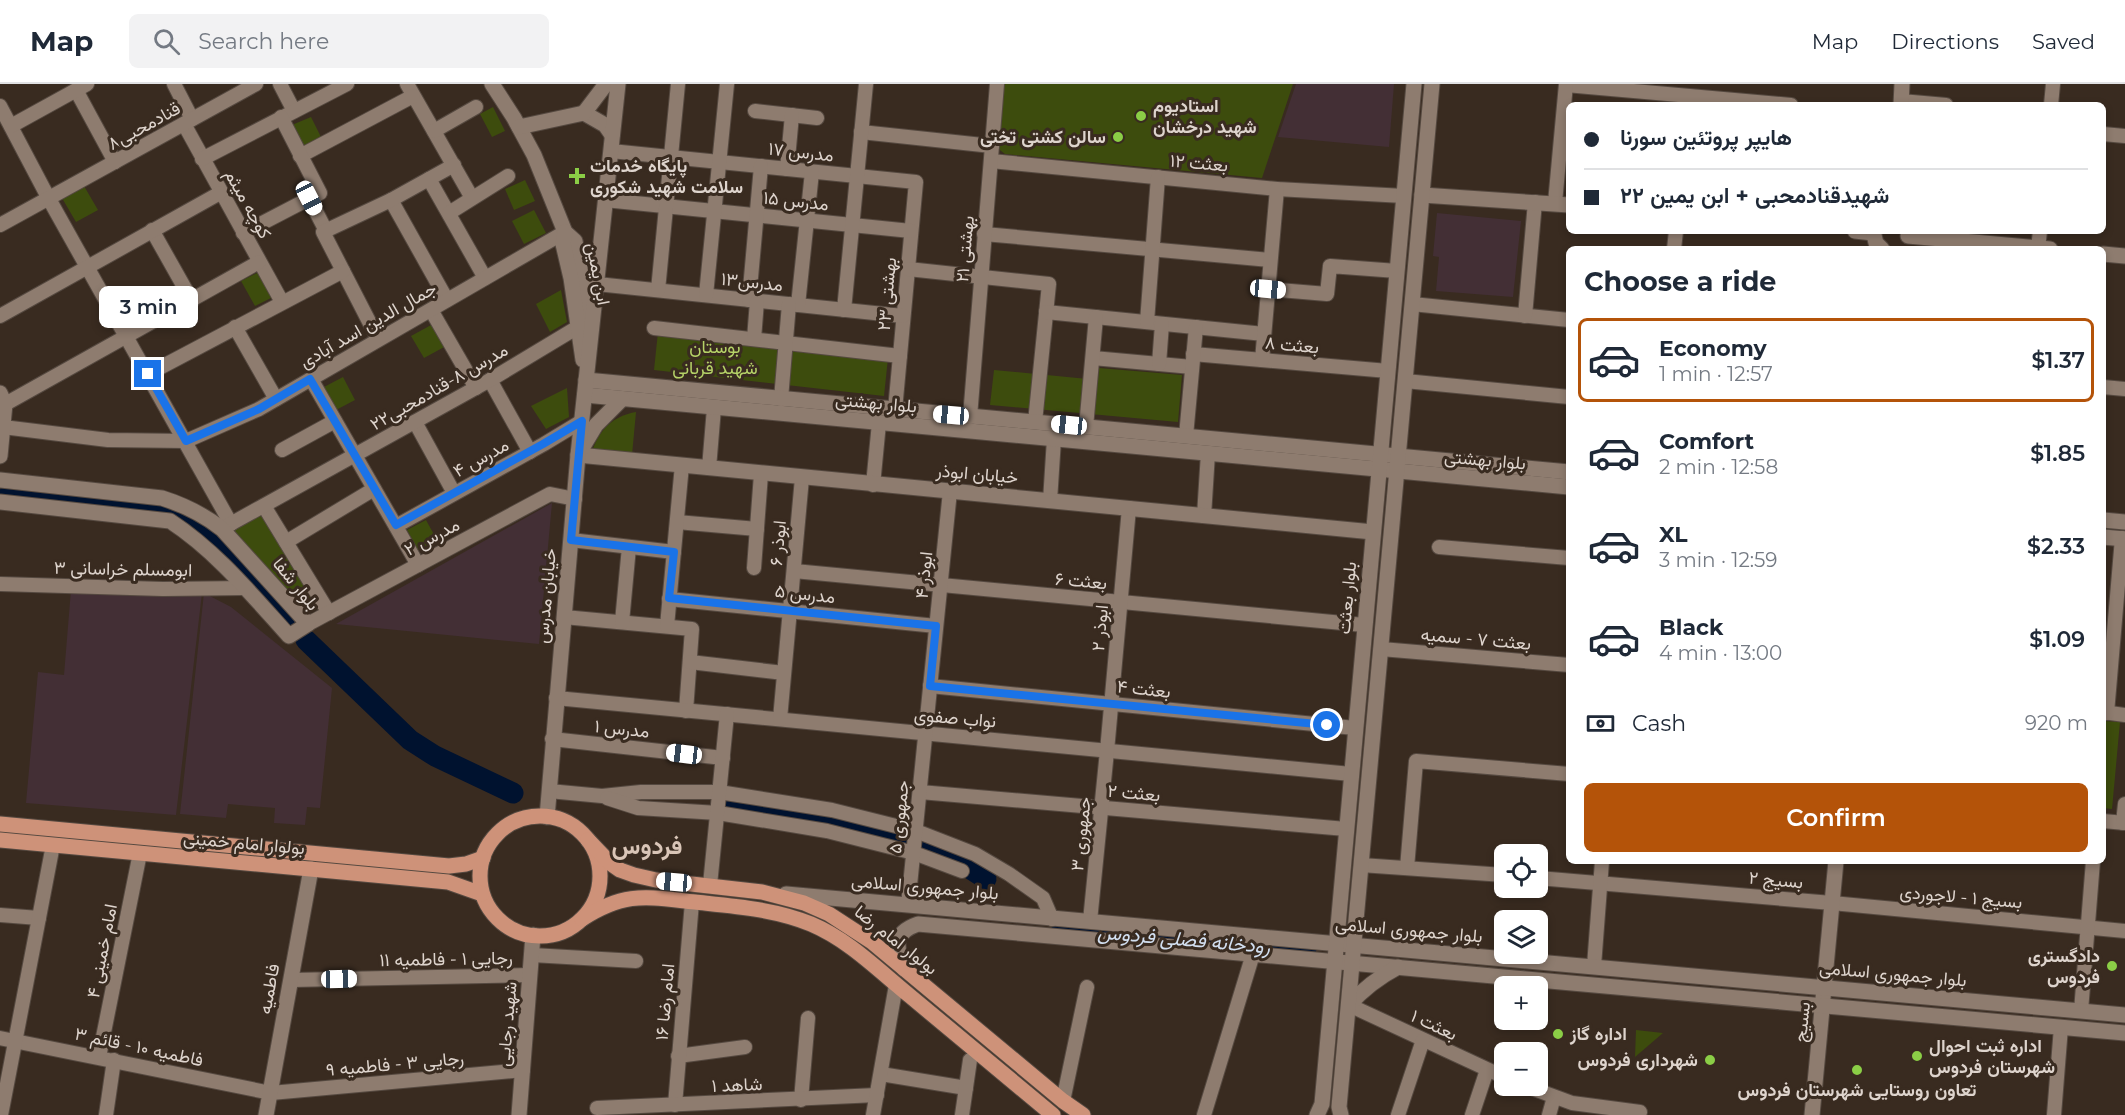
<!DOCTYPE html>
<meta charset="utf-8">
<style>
:root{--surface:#fff;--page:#f2f2f3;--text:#1f2937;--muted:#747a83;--line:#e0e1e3;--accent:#b45309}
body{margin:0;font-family:Montserrat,Vazirmatn,sans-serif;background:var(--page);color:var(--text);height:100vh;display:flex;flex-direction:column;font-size:22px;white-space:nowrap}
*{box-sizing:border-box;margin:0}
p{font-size:20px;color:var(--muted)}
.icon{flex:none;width:33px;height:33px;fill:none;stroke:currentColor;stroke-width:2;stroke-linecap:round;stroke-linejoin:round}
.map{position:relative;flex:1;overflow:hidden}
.panel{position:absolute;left:1566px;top:162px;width:540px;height:618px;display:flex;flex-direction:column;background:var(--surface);border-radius:9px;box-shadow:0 3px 9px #0003}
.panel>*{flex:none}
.top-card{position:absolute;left:1566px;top:18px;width:540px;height:132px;border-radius:9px;box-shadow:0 3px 9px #0003;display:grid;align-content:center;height:132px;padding:0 18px;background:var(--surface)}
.buttons{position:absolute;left:1494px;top:760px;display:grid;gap:12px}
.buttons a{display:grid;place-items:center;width:54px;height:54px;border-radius:9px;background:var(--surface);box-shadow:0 3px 9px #0003;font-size:30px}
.end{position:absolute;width:27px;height:27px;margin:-14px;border:8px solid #1a73e8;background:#fff;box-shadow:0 0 0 3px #fff}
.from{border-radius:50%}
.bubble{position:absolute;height:42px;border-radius:9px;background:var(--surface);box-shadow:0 3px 9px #0003;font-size:20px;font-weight:600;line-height:42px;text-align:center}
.car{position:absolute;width:18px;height:36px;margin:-18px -9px;border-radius:8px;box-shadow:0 0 4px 2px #0007;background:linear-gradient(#fff 24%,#345 0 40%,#fff 0 76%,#345 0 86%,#fff 0)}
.top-card b{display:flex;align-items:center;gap:21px;height:57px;font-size:22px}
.top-card b+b{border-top:2px solid var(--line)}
.top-card i{width:15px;height:15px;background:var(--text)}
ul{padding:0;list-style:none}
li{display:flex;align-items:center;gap:18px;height:84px;margin:0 12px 9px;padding:0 6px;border:3px solid transparent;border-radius:9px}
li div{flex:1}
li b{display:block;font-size:22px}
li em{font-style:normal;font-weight:600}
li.selected{border-color:var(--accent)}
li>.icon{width:54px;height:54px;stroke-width:1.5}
h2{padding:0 18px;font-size:27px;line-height:72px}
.pay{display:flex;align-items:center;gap:15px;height:66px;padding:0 18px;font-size:22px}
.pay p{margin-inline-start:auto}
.cta{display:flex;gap:12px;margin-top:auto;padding:12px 18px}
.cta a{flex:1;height:69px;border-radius:9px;background:var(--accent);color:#fff;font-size:24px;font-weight:600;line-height:69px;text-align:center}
header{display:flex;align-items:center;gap:36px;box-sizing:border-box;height:84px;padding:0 30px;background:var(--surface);border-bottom:2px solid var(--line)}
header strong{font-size:28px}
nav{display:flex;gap:33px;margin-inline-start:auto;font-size:21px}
.search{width:420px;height:54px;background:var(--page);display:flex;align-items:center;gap:15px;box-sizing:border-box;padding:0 21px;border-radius:9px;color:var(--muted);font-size:22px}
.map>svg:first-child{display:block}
.education{fill:#432f35}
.green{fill:#3d4c0d}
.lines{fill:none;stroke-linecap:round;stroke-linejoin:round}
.river{stroke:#00122f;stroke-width:21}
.minor-casing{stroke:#554940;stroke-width:16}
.tertiary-casing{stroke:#554940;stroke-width:17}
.secondary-casing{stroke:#554940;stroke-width:17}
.primary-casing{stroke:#554940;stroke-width:17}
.minor{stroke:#8e7c6f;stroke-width:14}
.tertiary{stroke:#8e7c6f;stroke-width:15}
.secondary{stroke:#8e7c6f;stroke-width:15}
.primary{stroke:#ce9279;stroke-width:15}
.route{stroke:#1a73e8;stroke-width:8}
.poi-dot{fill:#8bce46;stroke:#392b20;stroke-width:2}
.labels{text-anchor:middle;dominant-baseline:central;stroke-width:6;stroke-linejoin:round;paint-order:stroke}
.poi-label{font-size:18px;font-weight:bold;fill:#ded4cd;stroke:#392b20;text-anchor:start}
.street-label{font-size:18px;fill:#ded4cd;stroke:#392b20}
.park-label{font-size:18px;fill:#b6d368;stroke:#392b20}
.water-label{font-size:20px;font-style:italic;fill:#d1deef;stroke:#392b20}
.district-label{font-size:24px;font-weight:bold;fill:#d9c5b7;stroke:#392b20}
</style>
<header>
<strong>Map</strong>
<div class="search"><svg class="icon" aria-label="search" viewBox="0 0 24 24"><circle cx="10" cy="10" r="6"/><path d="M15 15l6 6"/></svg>Search here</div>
<nav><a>Map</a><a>Directions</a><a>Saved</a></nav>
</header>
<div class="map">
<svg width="2125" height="1031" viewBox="0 0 2125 1031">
<rect width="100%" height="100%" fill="#392b20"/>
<g class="education">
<polygon points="1296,0 1394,0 1389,63 1278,53"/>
<polygon points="1437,129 1521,137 1513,213 1436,207 1439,173 1433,172"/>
<polygon points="552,419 539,560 336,540"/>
<polygon points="71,506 202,509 176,731 26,719 38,588 64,591"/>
<polygon points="204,509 231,523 332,604 320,724 307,723 305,741 274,739 275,724 228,720 226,734 180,730"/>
</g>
<g class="green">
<polygon points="1002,0 1293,0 1262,94 1005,70 996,63"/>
<polygon points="493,23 505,47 492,53 480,30"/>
<polygon points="311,33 322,55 303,64 292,41"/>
<polygon points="525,96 535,117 514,126 505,105"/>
<polygon points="84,102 98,126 76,138 62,114"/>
<polygon points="534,126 546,149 524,160 512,137"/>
<polygon points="259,188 273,213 255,222 241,197"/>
<polygon points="561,206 567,238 550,248 536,220"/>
<polygon points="433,240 446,262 424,274 411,252"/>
<polygon points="658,248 888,274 884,312 654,286"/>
<polygon points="1099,284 1182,291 1178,338 990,321 994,286 1098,296"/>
<polygon points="343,293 355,316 336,326 324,303"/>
<polygon points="567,304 569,333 546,345 531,322"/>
<path d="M636,328L632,371L592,367C600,345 613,332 636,328Z"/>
<polygon points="262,427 319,524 305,532 231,446"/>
<polygon points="426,436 437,456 418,466 407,446"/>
<polygon points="2103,637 2120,638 2112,725 2103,724"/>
<polygon points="1636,946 1663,949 1635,973"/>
</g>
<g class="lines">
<g class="river">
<polyline points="10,409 159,425 182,435 216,460 288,536"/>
<polyline points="306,556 410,656 435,672 513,709"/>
<polyline points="723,717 828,735 904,756"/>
<polyline points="924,761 952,773 986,795"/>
<polyline points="1062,845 1306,865"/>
</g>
<defs>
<g id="minor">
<polyline points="174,0 192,35"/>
<polyline points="280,0 294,27"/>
<polyline points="407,0 472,114"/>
<polyline points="1566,1 1791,21"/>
<polyline points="76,6 115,78"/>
<polyline points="1901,17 1946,21"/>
<polyline points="2051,21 2053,0"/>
<polyline points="0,22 49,115 231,440"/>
<polyline points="755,27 817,34"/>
<polyline points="184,40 282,218"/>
<polyline points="11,42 87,0"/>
<polyline points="434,47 476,23"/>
<polyline points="861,48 992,62"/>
<polyline points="2103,50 2125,52"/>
<polyline points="611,67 916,98 895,326"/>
<polyline points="300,72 413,12"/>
<polyline points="202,75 347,0"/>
<polyline points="991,77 1277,105 1404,112"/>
<polyline points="787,85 792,31"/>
<polyline points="429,95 485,194"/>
<polyline points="309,114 326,147"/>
<polyline points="391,116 447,216"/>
<polyline points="605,116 911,147"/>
<polyline points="1555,119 1566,0"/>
<polyline points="449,129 508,92"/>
<polyline points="0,141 256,0"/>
<polyline points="152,146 192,217"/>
<polyline points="243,149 320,109 281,33"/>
<polyline points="984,150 1270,176"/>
<polyline points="2038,164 2040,147"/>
<polyline points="1674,165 1676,147"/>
<polyline points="908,185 1049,200 1035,338"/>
<polyline points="597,200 903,232"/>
<polyline points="1268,205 1327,210 1330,182 1397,187"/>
<polyline points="658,206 678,0"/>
<polyline points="706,211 727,0"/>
<polyline points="749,216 761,82"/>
<polyline points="1412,220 1569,236"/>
<polyline points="798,221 812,88"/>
<polyline points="431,226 476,304"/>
<polyline points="844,226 866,0"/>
<polyline points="1046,228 1264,250"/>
<polyline points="0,232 220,109"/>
<polyline points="1525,232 1535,118"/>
<polyline points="1147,238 1158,93"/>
<polyline points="235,243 276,315"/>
<polyline points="654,244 900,272"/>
<polyline points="378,255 323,148 391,116 454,81"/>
<polyline points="754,255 757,217"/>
<polyline points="1193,270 1388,287"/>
<polyline points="1093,274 1192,283"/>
<polyline points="1262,276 1277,105"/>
<polyline points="1159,280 1162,240"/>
<polyline points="148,290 343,187"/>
<polyline points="311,295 418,481"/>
<polyline points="490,296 530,368"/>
<polyline points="1405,297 1569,313"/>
<polyline points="2103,303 2125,305"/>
<polyline points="781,315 789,220"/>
<polyline points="0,323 259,178"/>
<polyline points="970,333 997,0"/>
<polyline points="415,338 454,409"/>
<polyline points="3,343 108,356 186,357 259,325 565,148"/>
<polyline points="1086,343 1096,233"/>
<polyline points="1186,352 1196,243"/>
<polyline points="282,366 335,337"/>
<polyline points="709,384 714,324"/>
<polyline points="873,401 879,339"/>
<polyline points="1050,417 1054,355"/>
<polyline points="264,422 329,529"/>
<polyline points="1204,432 1208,369"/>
<polyline points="677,438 757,445"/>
<polyline points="396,442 544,360 582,337"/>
<polyline points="225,443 490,296 578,243"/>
<polyline points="571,456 674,468"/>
<polyline points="286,458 374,405"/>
<polyline points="1439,463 1569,474"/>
<polyline points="754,484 761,390"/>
<polyline points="794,487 1364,541"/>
<polyline points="0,500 163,505 246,504"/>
<polyline points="669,515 936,542"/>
<polyline points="564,533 692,545 686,627"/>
<polyline points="622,538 629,463"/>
<polyline points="308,540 550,410 575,415"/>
<polyline points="667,542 682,381"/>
<polyline points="1381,565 1569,581"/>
<polyline points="690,578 784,589"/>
<polyline points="930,602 1355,644"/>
<polyline points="556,614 1351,690"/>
<polyline points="2103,628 2125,631"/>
<polyline points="2107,629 2122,454"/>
<polyline points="780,635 802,394"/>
<polyline points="552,655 723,674"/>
<polyline points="549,707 602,712 641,708 719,708 832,726 916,747 975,770 1009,790 1043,814 1052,835"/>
<polyline points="920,708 1346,745"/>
<polyline points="607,714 638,724 718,729 827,747 914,769 962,787"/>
<polyline points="2103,737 2125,739"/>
<polyline points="2123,739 2125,720"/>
<polyline points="1361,781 1504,791"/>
<polyline points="1407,784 1416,677 1569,690"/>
<polyline points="1538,794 1832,819 2125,847"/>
<polyline points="710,801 727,630"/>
<polyline points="908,821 950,407"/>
<polyline points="0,831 39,834"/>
<polyline points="1090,837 1107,667 1129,424"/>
<polyline points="532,871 636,877"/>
<polyline points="1594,882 1602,777"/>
<polyline points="291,896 530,891"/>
<polyline points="1349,921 1504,993"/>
<polyline points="2081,927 2093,777"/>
<polyline points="0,954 271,1009 523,986"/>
<polyline points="678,972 745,963"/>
<polyline points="99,973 140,769"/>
<polyline points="881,990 966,1004"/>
<polyline points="1526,1002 1572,1019 1640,1028"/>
<polyline points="801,1016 808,934"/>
<polyline points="1063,1017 1087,903"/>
<polyline points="675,1021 692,818"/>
<polyline points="597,1024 877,1011"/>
<polyline points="1,1031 53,761"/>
<polyline points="106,1031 114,976"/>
<polyline points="873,1031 896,901"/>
<polyline points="962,1031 970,976"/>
<polyline points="1204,1031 1253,870"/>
<polyline points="1398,1031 1423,956"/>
<polyline points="1472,1031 1487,986"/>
<polyline points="1549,1031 1554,1013"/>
<polyline points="2054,1031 2061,943"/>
</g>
<g id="tertiary">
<polyline points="1901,21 1902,0"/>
<polyline points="1422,111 1569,121"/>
<polyline points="1855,147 1873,149"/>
<polyline points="1873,147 1876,159 1882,165"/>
<polyline points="1908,152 2050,165"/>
<polyline points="2103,170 2125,172"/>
<polyline points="0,309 5,320 0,372"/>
<polyline points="578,371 1373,448"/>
<path d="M0,396L162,414C184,421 203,430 222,445L308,540L289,552C252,511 216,467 170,437L0,418"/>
<polyline points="266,1031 311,785"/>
<polyline points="1812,1031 1836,777"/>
</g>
<g id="secondary">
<polyline points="492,0 514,34 534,71 565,148 575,157 582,195 587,232"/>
<polyline points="584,29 605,41 612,51"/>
<polyline points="584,29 606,0"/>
<polyline points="519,43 584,29"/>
<polyline points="565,148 563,160 571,194 583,276"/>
<polyline points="586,296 1569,388"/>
<polyline points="585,311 1569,403"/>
<polyline points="581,366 596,341 622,315"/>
<polyline points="2103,436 2125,438"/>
<polyline points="2103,453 2125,455"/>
<polyline points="547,733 578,371 618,0"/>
<polyline points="786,810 2125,931"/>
<path d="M904,885C896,863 892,849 918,840L2125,949"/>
<path d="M1349,921C1364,904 1379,893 1398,883"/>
<polyline points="519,1031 533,851"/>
<polyline points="1317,1031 1322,1020 1414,0"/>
<polyline points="1341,1031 1339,1023 1432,0"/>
</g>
<g id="primary">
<circle cx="540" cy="792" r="60"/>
<polyline points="0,740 449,782 466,780 483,774"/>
<polyline points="0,756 448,798 482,810"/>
<polyline points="588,756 610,779 620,786 634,791 656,796 762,808 804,819 829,830 872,858 1063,1017 1083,1031"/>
<path d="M582,835C626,807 646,813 695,818C733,822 775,825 811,840C849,856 878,886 910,912C958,952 1005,991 1053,1031"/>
</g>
</defs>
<use href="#minor" class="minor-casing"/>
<use href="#tertiary" class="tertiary-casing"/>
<use href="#secondary" class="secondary-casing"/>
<use href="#primary" class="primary-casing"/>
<use href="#minor" class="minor"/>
<use href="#tertiary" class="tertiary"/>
<use href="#secondary" class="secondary"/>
<use href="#primary" class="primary"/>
</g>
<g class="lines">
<polyline class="route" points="148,290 186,357 259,325 310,295 396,441 543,360 582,337 571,456 674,468 669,514 936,542 930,602 1327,641"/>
</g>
<g class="poi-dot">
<circle cx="1141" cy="32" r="6"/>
<circle cx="1118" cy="53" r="6"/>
<path d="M574 83h6v6h6v6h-6v6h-6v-6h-6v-6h6z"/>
<circle cx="2112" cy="882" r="6"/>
<circle cx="1558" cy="950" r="6"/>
<circle cx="1917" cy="972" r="6"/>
<circle cx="1710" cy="976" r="6"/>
<circle cx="1857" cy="986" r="6"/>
</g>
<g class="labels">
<g class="poi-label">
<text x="1153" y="22">استادیوم<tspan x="1153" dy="21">شهید درخشان</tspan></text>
<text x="1106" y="53" text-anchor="end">سالن کشتی تختی</text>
<text x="590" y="82">پایگاه خدمات<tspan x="590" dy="21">سلامت شهید شکوری</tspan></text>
<text x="2100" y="872" text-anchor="end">دادگستری<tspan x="2100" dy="21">فردوس</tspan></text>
<text x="1570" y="950">اداره گاز</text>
<text x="1929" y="962">اداره ثبت احوال<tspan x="1929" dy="21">شهرستان فردوس</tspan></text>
<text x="1698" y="976" text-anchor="end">شهرداری فردوس</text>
<text x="1857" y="1006" text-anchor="middle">تعاون روستایی شهرستان فردوس</text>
</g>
<g class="street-label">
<text transform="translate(144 42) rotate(-29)">قنادمحبی۸</text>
<text transform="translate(801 68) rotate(6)">مدرس ۱۷</text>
<text transform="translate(1199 79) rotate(5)">بعثت ۱۲</text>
<text transform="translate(796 117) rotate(6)">مدرس ۱۵</text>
<text transform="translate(248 120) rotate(61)">کوچه میثم</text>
<text transform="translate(965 165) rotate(-85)">بهشتی ۲۱</text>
<text transform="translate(598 190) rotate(79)">ابن یمین</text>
<text transform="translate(752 198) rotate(6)">مدرس۱۳</text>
<text transform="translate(887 210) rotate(-85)">بهشتی ۲۳</text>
<text transform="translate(368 241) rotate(-30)">جمال الدین اسد آبادی</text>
<text transform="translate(1292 261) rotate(5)">بعثت ۸</text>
<text transform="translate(439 303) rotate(-30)">مدرس ۸-قنادمحبی۲۲</text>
<text transform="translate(876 319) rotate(5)">بلوار بهشتی</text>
<text transform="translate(481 374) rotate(-29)">مدرس ۴</text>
<text transform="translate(1485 376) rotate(5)">بلوار بهشتی</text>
<text transform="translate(977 390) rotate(5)">خیابان ابوذر</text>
<text transform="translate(432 453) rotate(-28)">مدرس ۲</text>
<text transform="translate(778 459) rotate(-85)">ابوذر ۶</text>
<text transform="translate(123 485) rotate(1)">ابومسلم خراسانی ۳</text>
<text transform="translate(924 491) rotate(-84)">ابوذر ۴</text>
<text transform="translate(1081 497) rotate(5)">بعثت ۶</text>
<text transform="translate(296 500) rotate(51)">بلوار شفا</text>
<text transform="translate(805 510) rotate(6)">مدرس ۵</text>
<text transform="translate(546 512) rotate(-85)">خیابان مدرس</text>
<text transform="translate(1347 514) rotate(-85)">بلوار بعثت</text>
<text transform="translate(1100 544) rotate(-85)">ابوذر ۲</text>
<text transform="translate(1476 555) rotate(5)">بعثت ۷ - سمیه</text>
<text transform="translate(1144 605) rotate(6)">بعثت ۴</text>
<text transform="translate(955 634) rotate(5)">نواب صفوی</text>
<text transform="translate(622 645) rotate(6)">مدرس ۱</text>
<text transform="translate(1134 709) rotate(5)">بعثت ۲</text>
<text transform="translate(899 733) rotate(-84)">جمهوری ۵</text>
<text transform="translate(1081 750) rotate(-84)">جمهوری ۳</text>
<text transform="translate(244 759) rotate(5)">بولوار امام خمینی</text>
<text transform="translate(1776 796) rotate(5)">بسیج ۲</text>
<text transform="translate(925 803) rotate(5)">بلوار جمهوری اسلامی</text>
<text transform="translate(1961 813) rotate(5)">بسیج ۱ - لاجوردی</text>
<text transform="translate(1409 846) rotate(5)">بلوار جمهوری اسلامی</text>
<text transform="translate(896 856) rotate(38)">بولوار امام رضا</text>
<text transform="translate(102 867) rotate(-79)">امام خمینی ۴</text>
<text transform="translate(446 875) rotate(-1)">رجایی ۱ - فاطمیه ۱۱</text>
<text transform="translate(1893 890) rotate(5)">بلوار جمهوری اسلامی</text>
<text transform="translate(269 905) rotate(-80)">فاطمیه</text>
<text transform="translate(665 918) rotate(-85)">امام رضا ۱۶</text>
<text transform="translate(1802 938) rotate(-84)">بسیج</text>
<text transform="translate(507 940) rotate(-85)">شهید رجایی</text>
<text transform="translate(1434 941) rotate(25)">بعثت ۱</text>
<text transform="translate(139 963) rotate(12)">فاطمیه ۱۰ - قائم ۳</text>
<text transform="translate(395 980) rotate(-5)">رجایی ۳ - فاطمیه ۹</text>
<text transform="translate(737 1001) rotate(-2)">شاهد ۱</text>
</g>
<g class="park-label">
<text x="715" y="263">بوستان<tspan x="715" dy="21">شهید قربانی</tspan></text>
</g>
<g class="water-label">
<text transform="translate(1184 855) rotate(5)">رودخانه فصلی فردوس</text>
</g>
<g class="district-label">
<text x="647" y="761">فردوس</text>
</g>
</g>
</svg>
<div class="buttons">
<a><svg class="icon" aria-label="locate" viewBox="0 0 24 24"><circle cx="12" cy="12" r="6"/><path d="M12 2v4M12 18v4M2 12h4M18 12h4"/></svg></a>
<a><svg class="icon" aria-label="layers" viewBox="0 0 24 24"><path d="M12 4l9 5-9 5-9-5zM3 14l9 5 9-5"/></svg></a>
<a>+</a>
<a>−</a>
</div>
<i class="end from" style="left:1327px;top:641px"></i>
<i class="end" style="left:148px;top:290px"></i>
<div class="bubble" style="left:99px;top:202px;width:99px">3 min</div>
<i class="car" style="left:309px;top:114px;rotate:153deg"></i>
<i class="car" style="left:1268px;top:205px;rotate:95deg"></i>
<i class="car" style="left:951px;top:331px;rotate:275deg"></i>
<i class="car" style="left:1069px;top:341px;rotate:276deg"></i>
<i class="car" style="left:684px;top:670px;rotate:277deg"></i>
<i class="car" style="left:674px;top:798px;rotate:275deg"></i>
<i class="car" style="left:339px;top:895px;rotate:89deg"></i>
<div class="top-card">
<b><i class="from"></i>هایپر پروتئین سورنا</b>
<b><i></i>شهیدقنادمحبی + ابن یمین ۲۲</b>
</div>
<section class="panel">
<h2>Choose a ride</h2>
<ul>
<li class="selected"><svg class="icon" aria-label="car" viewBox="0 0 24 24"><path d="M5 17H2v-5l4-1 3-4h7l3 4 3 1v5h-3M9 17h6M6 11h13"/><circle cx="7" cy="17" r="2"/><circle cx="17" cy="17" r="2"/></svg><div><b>Economy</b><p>1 min · 12:57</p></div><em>$1.37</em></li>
<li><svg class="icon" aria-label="car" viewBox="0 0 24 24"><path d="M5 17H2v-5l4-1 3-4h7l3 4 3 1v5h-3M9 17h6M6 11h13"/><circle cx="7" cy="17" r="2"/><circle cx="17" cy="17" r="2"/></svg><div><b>Comfort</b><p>2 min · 12:58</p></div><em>$1.85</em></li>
<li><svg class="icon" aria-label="car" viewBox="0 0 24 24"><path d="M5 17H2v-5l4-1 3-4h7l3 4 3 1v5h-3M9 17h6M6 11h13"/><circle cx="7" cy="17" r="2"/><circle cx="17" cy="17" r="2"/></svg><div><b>XL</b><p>3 min · 12:59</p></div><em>$2.33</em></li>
<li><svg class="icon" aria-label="car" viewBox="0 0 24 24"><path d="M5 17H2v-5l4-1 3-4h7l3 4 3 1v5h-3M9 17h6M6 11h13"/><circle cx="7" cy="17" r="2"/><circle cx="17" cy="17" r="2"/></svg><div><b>Black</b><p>4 min · 13:00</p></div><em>$1.09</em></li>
</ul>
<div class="pay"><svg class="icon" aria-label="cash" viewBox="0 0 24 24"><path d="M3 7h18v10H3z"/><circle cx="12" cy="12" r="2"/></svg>Cash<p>920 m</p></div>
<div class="cta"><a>Confirm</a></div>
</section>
</div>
